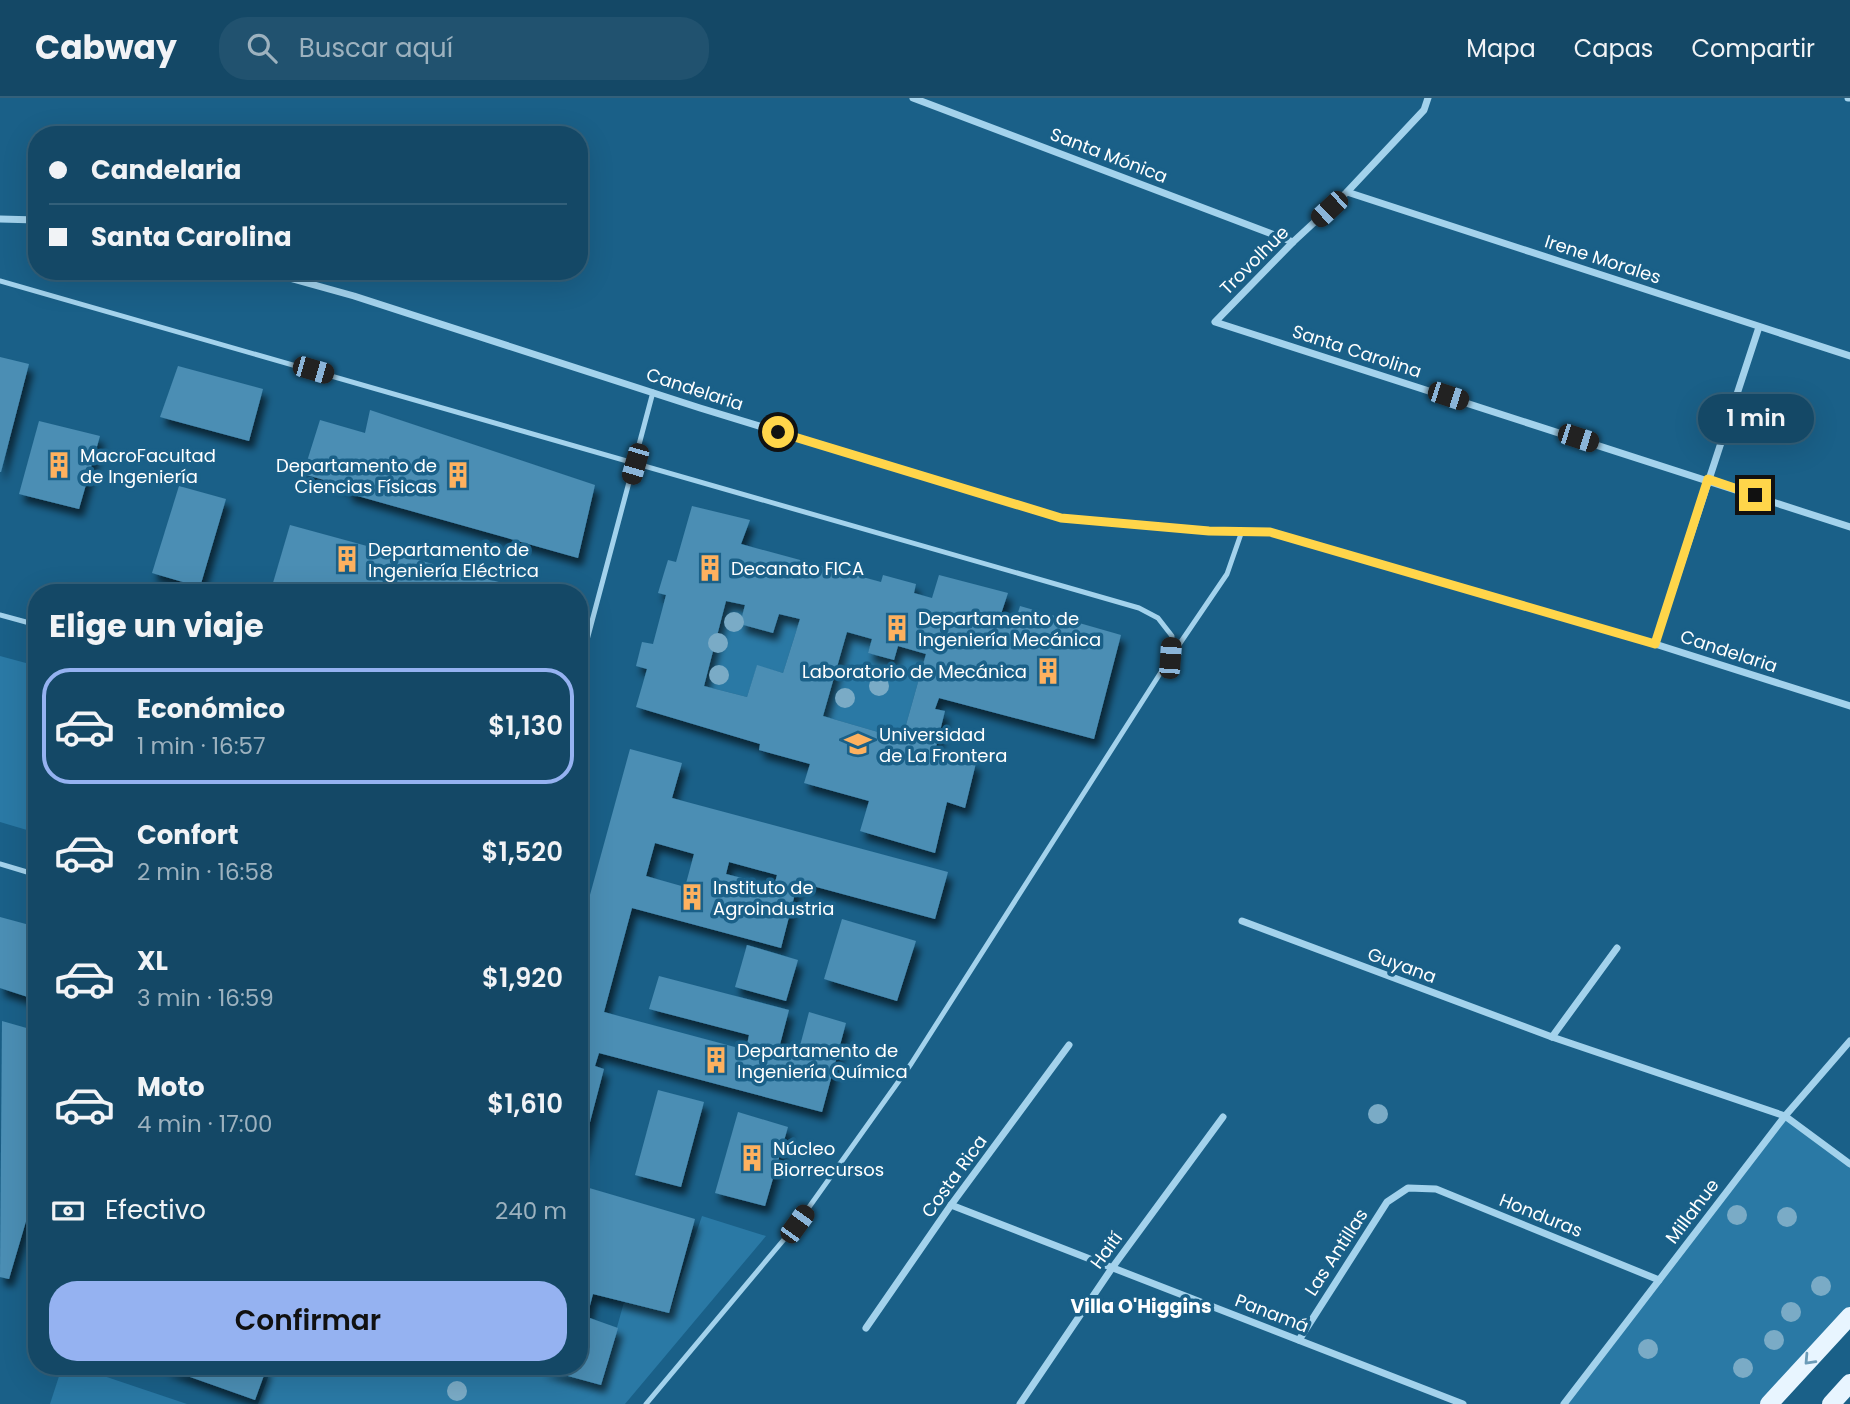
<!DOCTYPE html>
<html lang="es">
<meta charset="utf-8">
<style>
:root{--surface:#144866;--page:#21526f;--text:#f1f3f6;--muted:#9db2bf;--line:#33607a;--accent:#95b2f1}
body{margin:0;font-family:Poppins,sans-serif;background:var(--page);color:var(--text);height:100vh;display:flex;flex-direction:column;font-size:26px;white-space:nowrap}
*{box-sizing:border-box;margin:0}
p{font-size:23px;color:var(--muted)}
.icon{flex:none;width:38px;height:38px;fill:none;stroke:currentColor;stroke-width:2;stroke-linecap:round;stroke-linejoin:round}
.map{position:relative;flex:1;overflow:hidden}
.side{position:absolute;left:28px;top:486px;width:560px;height:791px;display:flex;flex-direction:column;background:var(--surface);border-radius:28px;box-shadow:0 7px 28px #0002,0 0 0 2px var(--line)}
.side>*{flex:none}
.top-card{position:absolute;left:28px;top:28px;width:560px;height:154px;border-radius:28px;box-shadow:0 7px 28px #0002,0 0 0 2px var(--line);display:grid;align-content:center;height:154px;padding:0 21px;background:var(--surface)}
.end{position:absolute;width:32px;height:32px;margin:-16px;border:9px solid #ffd54a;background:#111;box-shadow:0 0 0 4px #111}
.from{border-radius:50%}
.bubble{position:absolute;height:49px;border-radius:24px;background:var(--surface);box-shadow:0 7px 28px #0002,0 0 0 2px var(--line);font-size:23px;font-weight:600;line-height:49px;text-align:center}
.car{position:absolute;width:21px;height:42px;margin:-21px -10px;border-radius:9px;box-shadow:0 0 5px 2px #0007;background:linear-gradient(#222 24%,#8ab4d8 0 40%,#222 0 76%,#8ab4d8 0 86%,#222 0)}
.top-card b{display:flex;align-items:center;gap:24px;height:66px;font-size:26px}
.top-card b+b{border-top:2px solid var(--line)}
.top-card i{width:18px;height:18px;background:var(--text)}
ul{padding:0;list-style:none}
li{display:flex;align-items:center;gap:21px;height:116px;margin:0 14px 10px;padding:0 7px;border:4px solid transparent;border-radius:28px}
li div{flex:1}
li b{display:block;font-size:26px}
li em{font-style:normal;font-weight:600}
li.on{border-color:var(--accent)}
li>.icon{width:63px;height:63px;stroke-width:1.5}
h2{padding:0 21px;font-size:32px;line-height:84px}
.pay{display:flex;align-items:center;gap:18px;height:77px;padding:0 21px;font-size:26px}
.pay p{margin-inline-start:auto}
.primary-button{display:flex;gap:14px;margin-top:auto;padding:14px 21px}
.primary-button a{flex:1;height:80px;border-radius:28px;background:var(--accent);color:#111;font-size:28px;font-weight:600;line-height:80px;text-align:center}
header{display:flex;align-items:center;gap:42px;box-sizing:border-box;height:98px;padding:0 35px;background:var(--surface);border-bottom:2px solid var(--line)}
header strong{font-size:33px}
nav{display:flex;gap:38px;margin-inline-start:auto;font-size:24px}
.search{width:490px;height:63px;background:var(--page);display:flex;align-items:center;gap:18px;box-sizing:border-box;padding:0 24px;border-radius:28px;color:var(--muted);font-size:26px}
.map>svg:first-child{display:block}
.green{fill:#2a79a5}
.building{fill:#4b8eb4;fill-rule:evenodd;filter:url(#shadow)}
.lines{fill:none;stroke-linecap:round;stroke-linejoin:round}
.service{stroke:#a3d2ec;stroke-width:5}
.minor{stroke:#a3d2ec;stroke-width:7}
.primary{stroke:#e8f5ff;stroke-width:18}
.tree{fill:#7aabc6}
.oneway{stroke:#6c9cb8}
.route{stroke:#ffd54a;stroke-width:9}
.labels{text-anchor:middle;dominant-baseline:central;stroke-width:7;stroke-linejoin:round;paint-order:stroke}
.street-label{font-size:18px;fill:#fff;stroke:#1a6088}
.poi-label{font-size:18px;fill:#fff;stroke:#1a6088;text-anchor:start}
.neighbourhood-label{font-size:19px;font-weight:bold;fill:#fff;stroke:#1a6088}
</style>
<header>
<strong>Cabway</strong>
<div class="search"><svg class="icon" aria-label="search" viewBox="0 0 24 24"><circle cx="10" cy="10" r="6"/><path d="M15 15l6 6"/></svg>Buscar aquí</div>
<nav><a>Mapa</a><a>Capas</a><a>Compartir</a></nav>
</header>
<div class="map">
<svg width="1850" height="1306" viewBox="0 0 1850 1306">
<defs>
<filter id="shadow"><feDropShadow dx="4.5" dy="8" stdDeviation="3.5" flood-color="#0009"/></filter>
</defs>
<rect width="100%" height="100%" fill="#1a6088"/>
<g class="green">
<polygon points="726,503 745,507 740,526 773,535 779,516 800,521 783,575 757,568 747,599 704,588"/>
<polygon points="847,534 872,541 868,555 893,562 898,548 926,556 902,641 823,618"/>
<polygon points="0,558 37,568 37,735 0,724"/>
<polygon points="1785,1018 1850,1066 1850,1218 1769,1306 1564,1306"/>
<polygon points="702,1118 766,1138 625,1306 258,1306 272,1269 543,1269 601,1287 624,1204 669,1215"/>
<polygon points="62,1269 77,1269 187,1306 50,1306"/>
</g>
<g class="building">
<polygon points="0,259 29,266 1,374 0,374"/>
<polygon points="178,268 263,291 249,343 160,319"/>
<polygon points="370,312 595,387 578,460 347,395 349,389 303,376 320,322 365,335"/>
<polygon points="39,323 100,338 79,411 19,396"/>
<polygon points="179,388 226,401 200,489 152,475"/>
<path d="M692,408L750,422L741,446L881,484L883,477L916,486L914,495L932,500L939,477L1008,495L999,522L1014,527L1020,508L1121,537L1094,641L939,600L935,611L945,613L935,653L976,665L965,710L947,704L935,755L860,733L869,703L804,685L810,666L759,652L760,646L636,609L647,571L636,568L642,544L653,546L666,497L658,495L664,475L668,462L676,464ZM726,503L745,507L740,526L773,535L779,516L800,521L783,575L757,567L747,599L704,588ZM847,534L872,541L868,555L894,562L898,548L926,556L902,641L823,618Z"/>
<polygon points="290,427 535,494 535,495 270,495"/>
<path d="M630,651L682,665L672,700L948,774L935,821L798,784L781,850L632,810L604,914L746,952L749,937L649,911L659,878L789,912L778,954L797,959L809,914L846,925L822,1014L599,955L595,968L604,971L580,1062L579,837ZM655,745L694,756L685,789L646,778ZM729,764L777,777L774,788L726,776Z"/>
<polygon points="0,819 37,829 37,902 0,890"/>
<polygon points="842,821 916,843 897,903 824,881"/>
<polygon points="747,847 798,862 786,903 735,889"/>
<polygon points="2,923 37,933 37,1086 9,1181 0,1179"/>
<polygon points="658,992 704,1004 681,1089 635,1077"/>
<polygon points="738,1014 788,1029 765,1108 715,1095"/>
<polygon points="579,1087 695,1121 669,1215 593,1196 587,1219 618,1230 601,1287 539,1270 579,1269"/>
<polygon points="162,1269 267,1269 255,1302"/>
</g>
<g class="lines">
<g class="service">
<polyline points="0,183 1139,510 1158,520 1172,538 1170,560 911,966 797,1126 646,1306"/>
<polyline points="0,517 37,527"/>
<polyline points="1172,557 1227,476 1242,433"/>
<polyline points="579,572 653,294"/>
<polyline points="0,766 37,777"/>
</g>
<g class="minor">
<polyline points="913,0 1293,144"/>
<polyline points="1428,0 1424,12 1347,94 1293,144 1215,224 1850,429"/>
<polyline points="1848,0 1850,0"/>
<polyline points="1347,94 1850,258"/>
<polyline points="0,121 37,122"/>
<polyline points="264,173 354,198 700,310 1061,420 1209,433 1270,434 1655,546 1850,608"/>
<polyline points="1655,546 1759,229"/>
<polyline points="1242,823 1552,939 1785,1018 1850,1066"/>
<polyline points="1552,939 1617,850"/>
<polyline points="951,1107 1463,1306"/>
<polyline points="866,1230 951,1107 1069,947"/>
<polyline points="1299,1242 1387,1104 1408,1090 1436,1091 1659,1182"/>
<polyline points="1020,1306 1112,1170 1223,1019"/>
<polyline points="1564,1306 1785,1018 1850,943"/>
</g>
<g class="primary">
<polyline points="1769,1306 1850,1218"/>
<polyline points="1831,1306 1850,1285"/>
</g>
</g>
<g class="tree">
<circle cx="734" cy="524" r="10"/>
<circle cx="718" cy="545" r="10"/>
<circle cx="719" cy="577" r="10"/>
<circle cx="879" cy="588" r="10"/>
<circle cx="845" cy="600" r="10"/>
<circle cx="1378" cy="1016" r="10"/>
<circle cx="1737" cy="1117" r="10"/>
<circle cx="1787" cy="1119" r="10"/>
<circle cx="1821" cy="1188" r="10"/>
<circle cx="1791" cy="1214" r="10"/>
<circle cx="1774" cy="1242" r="10"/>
<circle cx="1648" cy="1251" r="10"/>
<circle cx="1743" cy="1270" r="10"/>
<circle cx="457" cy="1293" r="10"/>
</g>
<defs><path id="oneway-chevron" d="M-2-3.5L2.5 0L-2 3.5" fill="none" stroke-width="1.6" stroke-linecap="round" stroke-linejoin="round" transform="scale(1.75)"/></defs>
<use class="oneway" href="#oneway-chevron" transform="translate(1809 1262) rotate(133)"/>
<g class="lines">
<polyline class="route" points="778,334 1061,420 1209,433 1270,434 1655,546 1708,381 1755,397"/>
</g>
<defs>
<symbol id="building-bare" viewBox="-9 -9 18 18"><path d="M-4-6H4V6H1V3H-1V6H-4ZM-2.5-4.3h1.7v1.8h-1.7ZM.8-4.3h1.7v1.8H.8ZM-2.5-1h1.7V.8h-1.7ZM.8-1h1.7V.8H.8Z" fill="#feb15f" stroke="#1a6088" stroke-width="2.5" paint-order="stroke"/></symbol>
<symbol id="university-bare" viewBox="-9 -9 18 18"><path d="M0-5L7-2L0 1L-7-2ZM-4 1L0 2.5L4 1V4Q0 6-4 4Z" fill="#feb15f" stroke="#1a6088" stroke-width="2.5" paint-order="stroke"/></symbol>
</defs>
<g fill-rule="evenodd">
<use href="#building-bare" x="40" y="348" width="38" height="38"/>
<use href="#building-bare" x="439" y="358" width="38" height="38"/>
<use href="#building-bare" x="328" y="442" width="38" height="38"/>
<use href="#building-bare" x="691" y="451" width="38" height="38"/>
<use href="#building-bare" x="878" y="511" width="38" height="38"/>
<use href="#building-bare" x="1029" y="554" width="38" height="38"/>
<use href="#university-bare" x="839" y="627" width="38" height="38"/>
<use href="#building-bare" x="673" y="780" width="38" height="38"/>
<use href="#building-bare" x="697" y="943" width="38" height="38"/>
<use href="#building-bare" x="733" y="1041" width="38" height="38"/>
</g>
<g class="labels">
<g class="street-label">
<text transform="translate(1109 57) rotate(21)">Santa Mónica</text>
<text transform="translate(1603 161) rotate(18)">Irene Morales</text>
<text transform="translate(1254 162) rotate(-45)">Trovolhue</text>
<text transform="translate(1357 253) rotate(18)">Santa Carolina</text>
<text transform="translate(695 291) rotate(18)">Candelaria</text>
<text transform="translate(1729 553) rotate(18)">Candelaria</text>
<text transform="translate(1402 867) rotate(20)">Guyana</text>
<text transform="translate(954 1078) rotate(-54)">Costa Rica</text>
<text transform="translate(1692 1113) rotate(-53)">Millahue</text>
<text transform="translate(1541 1117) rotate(22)">Honduras</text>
<text transform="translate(1106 1152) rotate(-54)">Haití</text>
<text transform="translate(1336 1154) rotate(-57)">Las Antillas</text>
<text transform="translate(1272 1215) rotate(21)">Panamá</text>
</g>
<g class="poi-label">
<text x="80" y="357">MacroFacultad<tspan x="80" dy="21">de Ingeniería</tspan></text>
<text x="437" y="367" text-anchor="end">Departamento de<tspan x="437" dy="21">Ciencias Físicas</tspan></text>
<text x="368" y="451">Departamento de<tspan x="368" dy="21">Ingeniería Eléctrica</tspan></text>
<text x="731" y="470">Decanato FICA</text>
<text x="918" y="520">Departamento de<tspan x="918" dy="21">Ingeniería Mecánica</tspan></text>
<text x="1027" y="573" text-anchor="end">Laboratorio de Mecánica</text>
<text x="879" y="636">Universidad<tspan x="879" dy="21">de La Frontera</tspan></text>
<text x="713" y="789">Instituto de<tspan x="713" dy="21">Agroindustria</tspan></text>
<text x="737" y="952">Departamento de<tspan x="737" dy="21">Ingeniería Química</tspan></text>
<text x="773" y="1050">Núcleo<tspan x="773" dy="21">Biorrecursos</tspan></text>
</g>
<g class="neighbourhood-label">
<text x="1141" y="1208">Villa O'Higgins</text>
</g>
</g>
</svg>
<i class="end from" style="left:778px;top:334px"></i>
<i class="end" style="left:1755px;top:397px"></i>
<div class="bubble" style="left:1698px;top:296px;width:116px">1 min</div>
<i class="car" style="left:1329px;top:111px;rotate:227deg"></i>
<i class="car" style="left:313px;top:272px;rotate:106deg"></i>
<i class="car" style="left:1448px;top:298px;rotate:108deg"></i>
<i class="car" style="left:1578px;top:340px;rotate:108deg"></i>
<i class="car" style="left:635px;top:366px;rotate:196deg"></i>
<i class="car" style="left:1170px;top:560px;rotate:4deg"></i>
<i class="car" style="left:797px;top:1126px;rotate:36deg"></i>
<div class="top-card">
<b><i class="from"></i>Candelaria</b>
<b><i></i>Santa Carolina</b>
</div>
<section class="side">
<h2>Elige un viaje</h2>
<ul>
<li class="on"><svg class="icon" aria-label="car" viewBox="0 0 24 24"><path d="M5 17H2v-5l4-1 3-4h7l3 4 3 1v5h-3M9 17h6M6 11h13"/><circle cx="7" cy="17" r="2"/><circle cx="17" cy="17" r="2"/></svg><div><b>Económico</b><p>1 min · 16:57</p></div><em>$1,130</em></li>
<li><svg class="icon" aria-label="car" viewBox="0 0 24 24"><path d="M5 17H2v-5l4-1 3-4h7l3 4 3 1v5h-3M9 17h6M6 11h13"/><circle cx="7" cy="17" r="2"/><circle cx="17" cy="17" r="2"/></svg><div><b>Confort</b><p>2 min · 16:58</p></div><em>$1,520</em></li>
<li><svg class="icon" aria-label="car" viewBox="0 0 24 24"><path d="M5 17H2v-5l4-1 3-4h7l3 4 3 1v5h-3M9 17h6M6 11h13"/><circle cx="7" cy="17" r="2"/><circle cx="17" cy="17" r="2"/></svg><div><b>XL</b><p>3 min · 16:59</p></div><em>$1,920</em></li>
<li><svg class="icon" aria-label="car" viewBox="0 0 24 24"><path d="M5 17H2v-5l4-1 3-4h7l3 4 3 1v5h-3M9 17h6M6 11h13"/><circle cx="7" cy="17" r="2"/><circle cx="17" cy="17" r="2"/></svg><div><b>Moto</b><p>4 min · 17:00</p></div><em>$1,610</em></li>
</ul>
<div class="pay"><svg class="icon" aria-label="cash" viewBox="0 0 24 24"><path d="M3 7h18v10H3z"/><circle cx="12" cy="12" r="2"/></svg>Efectivo<p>240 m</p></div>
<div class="primary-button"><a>Confirmar</a></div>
</section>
</div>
